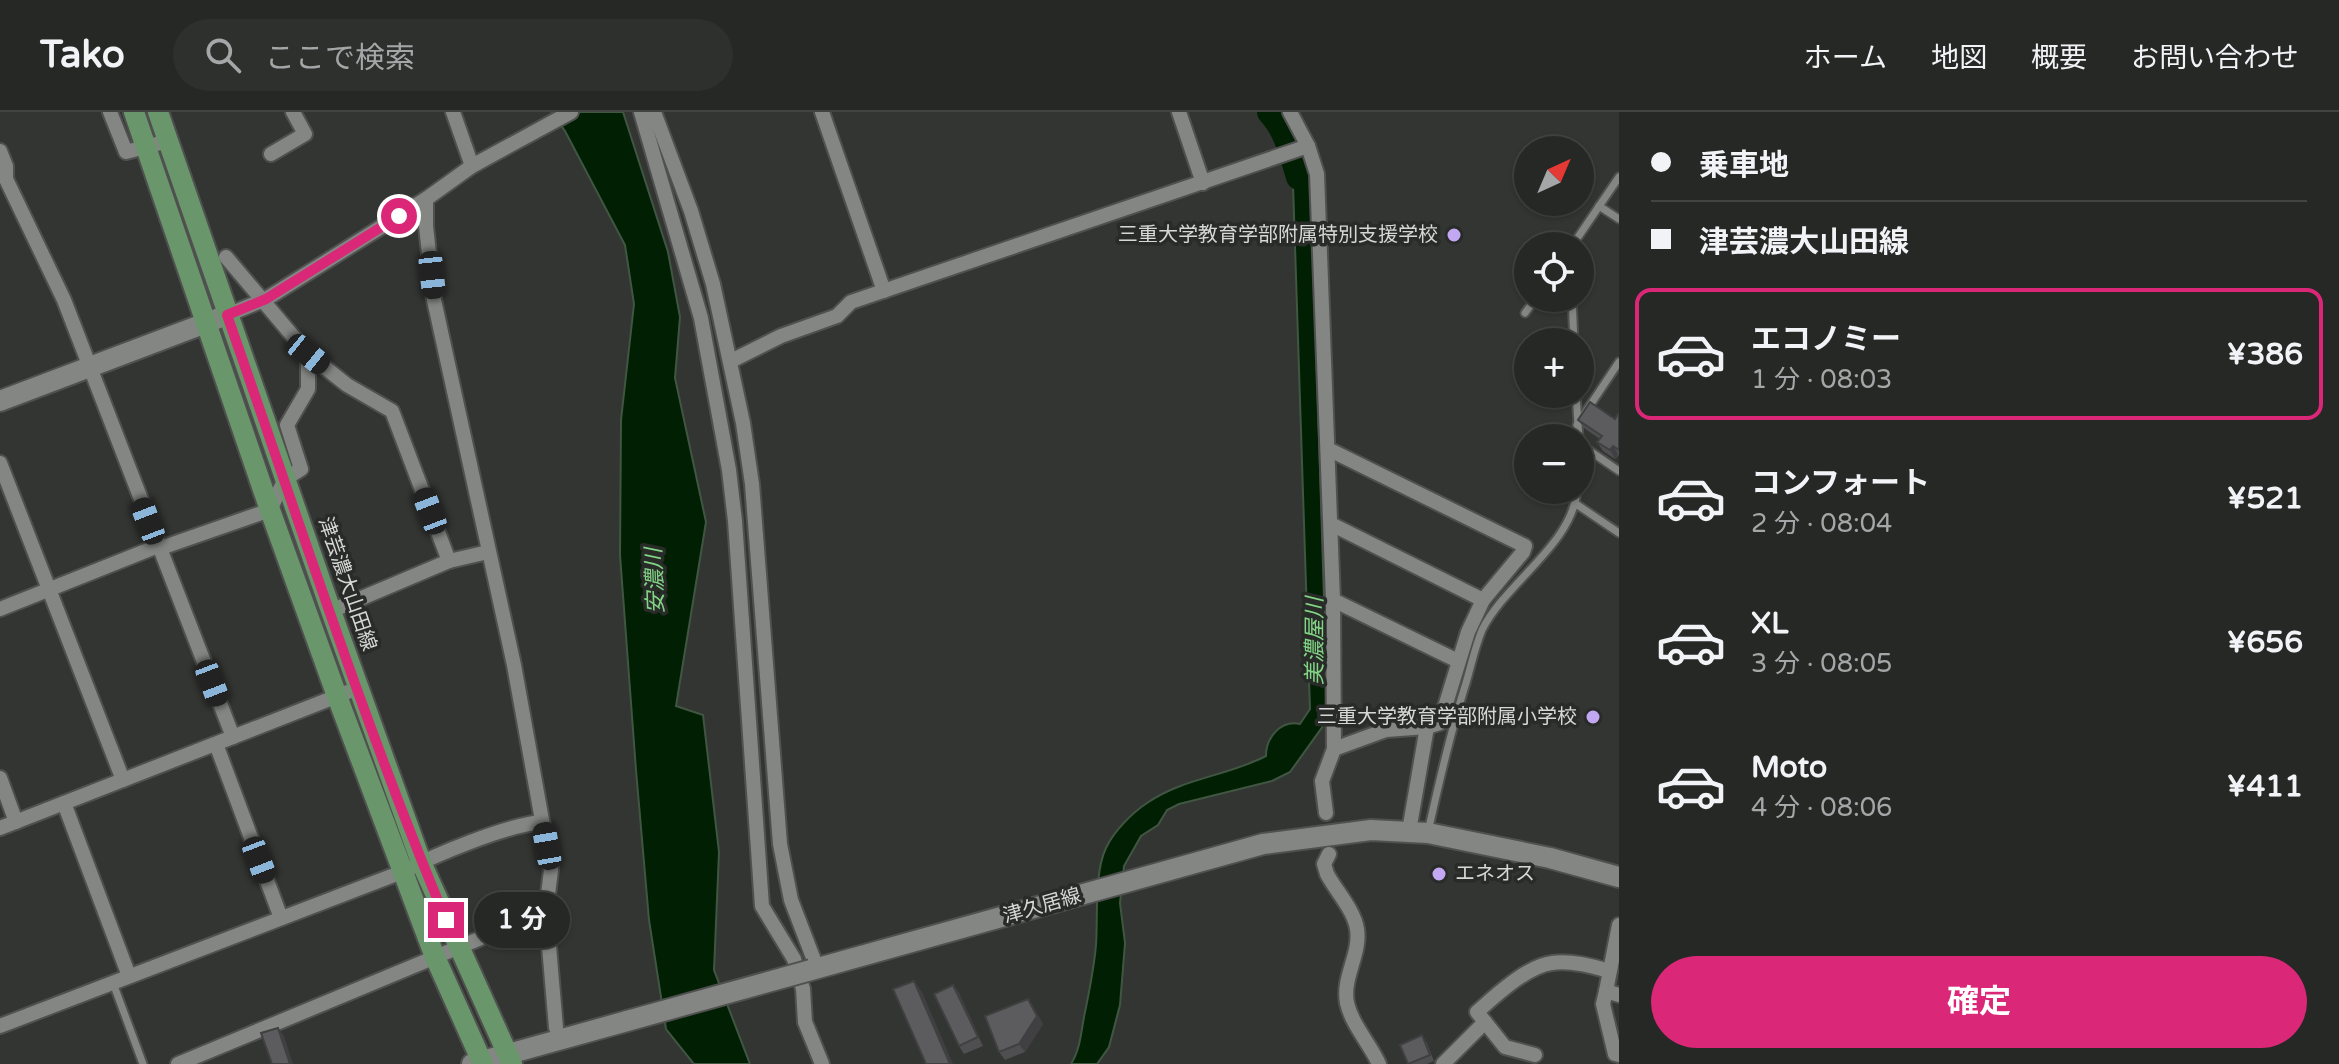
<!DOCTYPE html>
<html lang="ja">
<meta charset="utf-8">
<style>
:root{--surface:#262826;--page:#2e302e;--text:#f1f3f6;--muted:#a4a6a7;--line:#424443;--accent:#db2777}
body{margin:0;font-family:"Varela Round","Noto Sans JP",sans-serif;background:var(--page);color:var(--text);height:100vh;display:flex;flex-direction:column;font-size:30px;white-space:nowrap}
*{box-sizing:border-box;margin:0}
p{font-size:26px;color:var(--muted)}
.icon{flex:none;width:44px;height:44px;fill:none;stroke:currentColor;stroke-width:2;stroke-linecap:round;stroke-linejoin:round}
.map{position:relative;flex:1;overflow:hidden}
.sheet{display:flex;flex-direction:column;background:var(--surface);width:720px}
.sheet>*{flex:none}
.guide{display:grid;align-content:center;height:176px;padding:0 32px;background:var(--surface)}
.needle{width:52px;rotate:44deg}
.fabs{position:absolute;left:1514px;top:24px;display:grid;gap:16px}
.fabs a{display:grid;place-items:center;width:80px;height:80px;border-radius:50%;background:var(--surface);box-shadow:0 2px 6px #0004,0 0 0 2px var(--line);font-size:40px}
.end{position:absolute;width:36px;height:36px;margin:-18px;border:10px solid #db2777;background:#fff;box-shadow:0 0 0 4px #fff}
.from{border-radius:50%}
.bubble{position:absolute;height:56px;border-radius:28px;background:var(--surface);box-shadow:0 2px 6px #0004,0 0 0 2px var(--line);font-size:26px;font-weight:700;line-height:56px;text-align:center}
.car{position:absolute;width:24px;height:48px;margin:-24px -12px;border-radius:10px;box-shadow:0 0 6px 2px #0007;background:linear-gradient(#222 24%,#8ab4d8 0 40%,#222 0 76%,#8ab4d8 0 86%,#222 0)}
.guide b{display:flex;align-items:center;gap:28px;height:76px;font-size:30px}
.guide b+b{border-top:2px solid var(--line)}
.guide i{width:20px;height:20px;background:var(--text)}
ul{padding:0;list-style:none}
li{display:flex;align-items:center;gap:24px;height:132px;margin:0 16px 12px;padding:0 16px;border:4px solid transparent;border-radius:16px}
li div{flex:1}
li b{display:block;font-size:30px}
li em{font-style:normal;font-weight:700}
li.selected{border-color:var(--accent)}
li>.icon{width:72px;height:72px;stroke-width:1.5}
.primary-button{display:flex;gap:16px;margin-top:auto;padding:16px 32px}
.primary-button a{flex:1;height:92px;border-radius:48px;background:var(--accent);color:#fff;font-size:32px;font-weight:700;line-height:92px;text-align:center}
header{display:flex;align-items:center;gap:48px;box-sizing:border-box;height:112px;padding:0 40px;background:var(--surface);border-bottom:2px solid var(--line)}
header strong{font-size:38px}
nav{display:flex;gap:44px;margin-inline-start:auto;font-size:28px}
.search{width:560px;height:72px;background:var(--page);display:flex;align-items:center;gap:20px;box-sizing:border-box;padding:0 28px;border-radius:44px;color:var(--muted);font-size:30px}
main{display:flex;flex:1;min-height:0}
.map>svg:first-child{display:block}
.water{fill:#001f03;stroke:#405642;stroke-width:2}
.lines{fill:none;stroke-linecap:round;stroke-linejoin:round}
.river{stroke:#001f03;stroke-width:26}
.lane-casing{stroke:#4f504f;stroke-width:11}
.street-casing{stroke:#4f504f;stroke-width:18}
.secondary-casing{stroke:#4f504f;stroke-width:24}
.primary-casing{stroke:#4f504f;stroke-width:24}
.lane{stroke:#838683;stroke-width:7}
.street{stroke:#838683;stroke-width:14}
.secondary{stroke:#838683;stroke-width:20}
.primary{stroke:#69966a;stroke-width:20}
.secondary-bridge-casing{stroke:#4f504f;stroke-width:24;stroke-linecap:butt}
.secondary-bridge{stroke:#838683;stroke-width:20}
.wall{fill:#4f4e51}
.shaded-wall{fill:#404042}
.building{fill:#5c5b5e;stroke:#404042;stroke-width:2}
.route{stroke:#db2777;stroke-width:10}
.poi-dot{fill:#c2a8f3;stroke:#292b29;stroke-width:3}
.labels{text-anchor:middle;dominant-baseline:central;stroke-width:7;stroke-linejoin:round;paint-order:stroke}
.poi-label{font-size:20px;fill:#d6d7d6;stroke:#292b29;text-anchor:end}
.street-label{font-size:20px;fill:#d6d7d6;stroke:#292b29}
.water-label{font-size:22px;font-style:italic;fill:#81d584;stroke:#292b29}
</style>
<header>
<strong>Tako</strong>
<div class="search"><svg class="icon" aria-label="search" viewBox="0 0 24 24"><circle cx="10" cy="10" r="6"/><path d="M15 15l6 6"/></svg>ここで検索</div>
<nav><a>ホーム</a><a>地図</a><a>概要</a><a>お問い合わせ</a></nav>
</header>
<main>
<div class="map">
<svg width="1619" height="952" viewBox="0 0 1619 952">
<rect width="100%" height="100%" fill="#333532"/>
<g class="water">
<polygon points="551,0 623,0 668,140 680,205 675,266 706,410 676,594 703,603 719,740 714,858 750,952 694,952 666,917 649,808 636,658 620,443 621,308 634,192 625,133 565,19"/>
<path d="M1303,43L1309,66L1312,101L1326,551V598L1323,614L1290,660L1272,669L1179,692L1167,698L1158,713L1141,724L1124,754L1120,791L1125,831L1120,893L1109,935L1097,952H1071C1080,938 1081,921 1084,905C1089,881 1094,857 1096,833C1098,805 1094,761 1106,736C1114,719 1132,701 1147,691C1183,666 1228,664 1266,644C1266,625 1281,608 1300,612L1310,597L1293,72L1286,47Z"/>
</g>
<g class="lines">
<path class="river" d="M1270,0C1287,18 1292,42 1299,65"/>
<defs>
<g id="lane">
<polyline points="1599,94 1619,107"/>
<polyline points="1572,134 1619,65"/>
<polyline points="1572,186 1574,230"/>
<polyline points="1525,201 1536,186"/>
<polyline points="1576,282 1579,326"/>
<polyline points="1577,313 1619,250"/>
<polyline points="1581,333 1619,359"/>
<polyline points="1576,392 1619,421"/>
<path d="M1428,720C1439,670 1450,621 1466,571C1471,554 1475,535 1482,518C1506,470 1573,432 1577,378"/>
<polyline points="113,871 143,952"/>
</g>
<g id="street">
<polyline points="110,0 126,40 168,29"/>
<polyline points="453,0 472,54"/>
<polyline points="641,0 701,206 729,358 735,409 762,794 794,847 803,877 805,910 822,952"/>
<polyline points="654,0 691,99 713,172 743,311 752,372 780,732 791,788 817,856"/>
<polyline points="822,0 884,179"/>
<polyline points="1179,0 1203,71"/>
<polyline points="1290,0 1308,34 1317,62 1333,488 1334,637 1322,669 1326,701"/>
<polyline points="0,39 6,54 6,67 64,188 233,625"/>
<polyline points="271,42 305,22 293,0"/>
<polyline points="426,87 426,114 434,188 514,553 551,758 546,799 556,916"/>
<polyline points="226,145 308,242 347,273 392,299 449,449"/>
<polyline points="227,203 266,187 426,87 472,54 571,0"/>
<polyline points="731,249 781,224 837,204 851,190 1308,34"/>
<polyline points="1330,338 1525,434 1523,440 1483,488 1468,520 1440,611 1427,615 1409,719"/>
<polyline points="0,351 123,668"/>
<polyline points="1331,412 1483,488"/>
<polyline points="161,436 270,398 285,367 301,357 287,313 308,277 308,242"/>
<polyline points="1333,488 1458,549"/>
<polyline points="0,497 158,434"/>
<polyline points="331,499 449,449 488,440"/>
<polyline points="216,632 281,806"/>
<polyline points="1334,637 1386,618 1427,615"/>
<polyline points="0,666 16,710"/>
<polyline points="64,691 129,864"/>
<polyline points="0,716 358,576"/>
<path d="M1329,742L1324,752L1327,762C1336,779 1354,798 1357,817C1361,842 1342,865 1347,891C1352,913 1370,932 1379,952"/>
<polyline points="1619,813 1606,879 1619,883"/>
<polyline points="1606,879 1603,892 1615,942 1619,943"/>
<path d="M0,914L402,760C435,743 506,713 542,710"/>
<path d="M1535,943L1505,935L1477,900C1495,884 1527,854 1552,851C1570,848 1592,854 1609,859"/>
<polyline points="178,952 546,799"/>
<polyline points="1443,952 1485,910"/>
</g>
<g id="secondary">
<polyline points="0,289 227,203"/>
<polyline points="811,858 1263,732 1371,718 1428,721 1550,746 1619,765"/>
<polyline points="472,952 627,909"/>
</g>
<g id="primary">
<polyline points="134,0 270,398 337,584 435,845 483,952"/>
<polyline points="158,0 331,499 421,750 512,952"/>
</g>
</defs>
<use href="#lane" class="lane-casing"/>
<use href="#street" class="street-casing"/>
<use href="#secondary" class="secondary-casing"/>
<use href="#primary" class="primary-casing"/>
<use href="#lane" class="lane"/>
<use href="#street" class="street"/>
<use href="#secondary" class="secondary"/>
<use href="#primary" class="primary"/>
<defs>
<polyline id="secondary-bridge" points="627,909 811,858"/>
</defs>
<use href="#secondary-bridge" class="secondary-bridge-casing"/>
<use href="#secondary-bridge" class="secondary-bridge"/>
</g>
<g class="wall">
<polygon points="1619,302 1619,343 1615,347 1603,339 1597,330 1600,327 1584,316 1578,308 1615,307"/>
<polygon points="953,873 959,881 983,934 964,942 959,934"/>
<polygon points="1028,887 1043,912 1025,940 1005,948 999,940"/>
<polygon points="1426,929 1434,949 1427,952 1408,952"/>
</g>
<g class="shaded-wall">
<polygon points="1613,334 1618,342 1615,347 1610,338"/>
<polygon points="914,869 922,880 953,952 950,952"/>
<polygon points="953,873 959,881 983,934 978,925"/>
<polygon points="1028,887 1043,912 1025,940 1019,932"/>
<polygon points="278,916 284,924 293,952 290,952"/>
</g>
<g class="building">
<polygon points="1590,290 1615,307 1618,302 1619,302 1619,338 1613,334 1610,338 1597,330 1602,324 1578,308"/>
<polygon points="914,869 950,952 926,952 893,877"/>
<polygon points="953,873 978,925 959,934 934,882"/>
<polygon points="1028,887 1037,904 1019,932 999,940 985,904"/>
<polygon points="278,916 290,952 272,952 261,921"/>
<polygon points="1422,923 1430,943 1408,952 1400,933"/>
</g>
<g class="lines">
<path class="route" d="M399,104L266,187L227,203C298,405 363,610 446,808"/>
</g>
<g class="poi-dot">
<circle cx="1454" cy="123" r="8"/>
<circle cx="1593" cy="605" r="8"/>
<circle cx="1439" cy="762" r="8"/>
</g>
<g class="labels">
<g class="poi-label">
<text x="1438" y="123">三重大学教育学部附属特別支援学校</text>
<text x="1577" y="605">三重大学教育学部附属小学校</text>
<text x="1455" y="762" text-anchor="start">エネオス</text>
</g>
<g class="street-label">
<text transform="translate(347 472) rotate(71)">津芸濃大山田線</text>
<text transform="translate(1042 794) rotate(-16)">津久居線</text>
</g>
<g class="water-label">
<text transform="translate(655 469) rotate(-92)">安濃川</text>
<text transform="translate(1315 529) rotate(-90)">美濃屋川</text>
</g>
</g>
</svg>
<div class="fabs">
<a><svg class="needle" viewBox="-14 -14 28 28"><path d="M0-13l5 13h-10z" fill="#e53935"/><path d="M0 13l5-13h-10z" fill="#a4a6a7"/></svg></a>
<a><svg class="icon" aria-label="locate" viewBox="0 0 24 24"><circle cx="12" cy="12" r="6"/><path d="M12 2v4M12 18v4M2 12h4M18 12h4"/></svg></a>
<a>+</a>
<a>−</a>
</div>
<i class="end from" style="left:399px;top:104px"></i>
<i class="end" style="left:446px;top:808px"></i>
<div class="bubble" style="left:474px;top:780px;width:96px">1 分</div>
<i class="car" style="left:432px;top:163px;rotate:174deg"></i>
<i class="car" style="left:308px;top:242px;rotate:129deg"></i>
<i class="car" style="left:430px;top:399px;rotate:339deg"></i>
<i class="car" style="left:148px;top:409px;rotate:339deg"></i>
<i class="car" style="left:212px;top:571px;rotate:159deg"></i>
<i class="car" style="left:547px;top:734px;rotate:350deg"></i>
<i class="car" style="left:259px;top:748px;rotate:159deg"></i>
</div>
<section class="sheet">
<div class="guide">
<b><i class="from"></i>乗車地</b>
<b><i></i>津芸濃大山田線</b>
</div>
<ul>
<li class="selected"><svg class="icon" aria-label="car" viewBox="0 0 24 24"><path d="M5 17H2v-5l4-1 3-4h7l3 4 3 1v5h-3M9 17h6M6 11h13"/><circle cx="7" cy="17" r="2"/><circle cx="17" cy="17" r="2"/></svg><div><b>エコノミー</b><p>1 分 · 08:03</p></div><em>¥386</em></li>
<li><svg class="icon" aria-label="car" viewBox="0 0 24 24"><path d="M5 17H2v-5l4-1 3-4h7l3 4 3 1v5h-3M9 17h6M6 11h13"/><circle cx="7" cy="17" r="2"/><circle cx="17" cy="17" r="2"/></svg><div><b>コンフォート</b><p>2 分 · 08:04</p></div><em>¥521</em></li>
<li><svg class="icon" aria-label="car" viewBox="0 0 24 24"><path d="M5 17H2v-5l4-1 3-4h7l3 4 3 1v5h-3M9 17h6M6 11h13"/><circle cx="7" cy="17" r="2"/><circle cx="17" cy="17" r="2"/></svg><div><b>XL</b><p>3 分 · 08:05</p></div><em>¥656</em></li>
<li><svg class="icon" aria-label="car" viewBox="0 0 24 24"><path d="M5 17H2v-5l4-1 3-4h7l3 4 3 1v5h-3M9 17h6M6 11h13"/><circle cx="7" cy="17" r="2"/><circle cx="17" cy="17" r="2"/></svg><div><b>Moto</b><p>4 分 · 08:06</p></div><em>¥411</em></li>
</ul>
<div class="primary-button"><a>確定</a></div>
</section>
</main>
